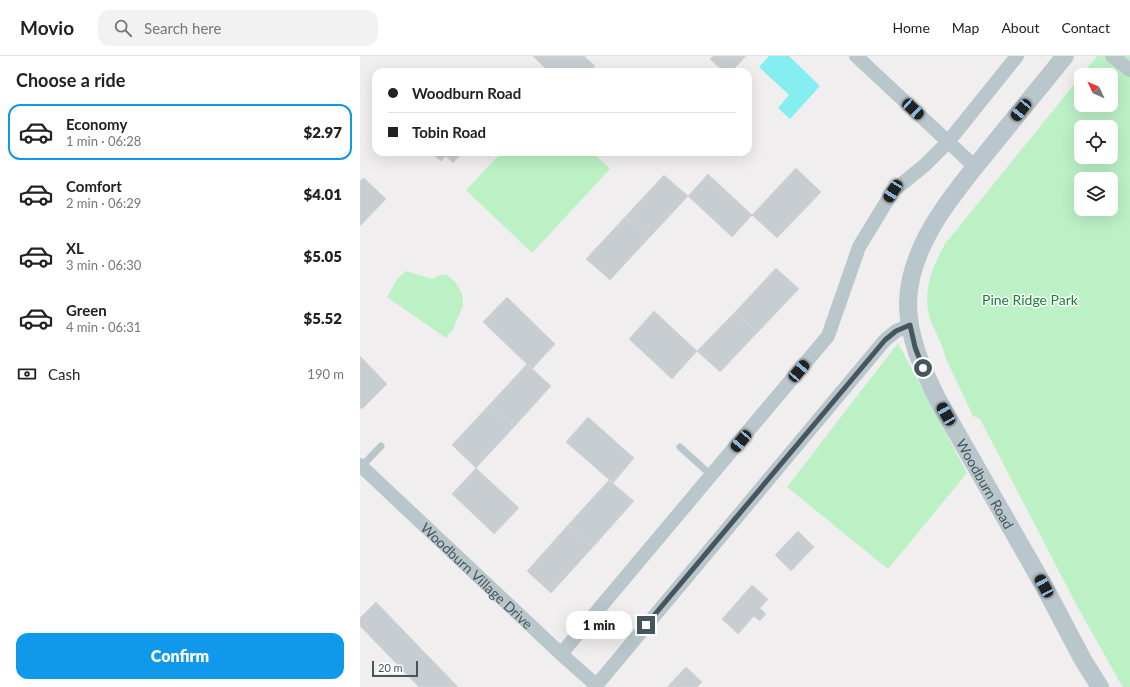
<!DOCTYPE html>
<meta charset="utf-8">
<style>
:root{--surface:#fff;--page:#f2f2f2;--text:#222;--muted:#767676;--line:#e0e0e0;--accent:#1098ea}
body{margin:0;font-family:Lato,sans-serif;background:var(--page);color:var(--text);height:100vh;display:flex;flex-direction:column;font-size:15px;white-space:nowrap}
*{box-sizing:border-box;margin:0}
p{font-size:13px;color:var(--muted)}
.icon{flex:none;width:22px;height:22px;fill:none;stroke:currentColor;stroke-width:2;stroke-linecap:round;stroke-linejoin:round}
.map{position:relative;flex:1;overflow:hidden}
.sheet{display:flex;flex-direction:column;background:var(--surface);width:360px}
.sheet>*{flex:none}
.guide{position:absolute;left:12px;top:12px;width:380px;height:88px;border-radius:12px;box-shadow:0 4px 16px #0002;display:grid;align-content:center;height:88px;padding:0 16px;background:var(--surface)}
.needle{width:26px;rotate:314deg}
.tools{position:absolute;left:714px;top:12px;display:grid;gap:8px}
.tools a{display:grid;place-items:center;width:44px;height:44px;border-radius:8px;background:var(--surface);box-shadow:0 4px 16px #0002;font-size:20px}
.scale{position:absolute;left:12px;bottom:10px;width:46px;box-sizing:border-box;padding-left:4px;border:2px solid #46565d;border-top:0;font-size:11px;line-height:14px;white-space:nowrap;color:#46565d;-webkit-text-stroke:3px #fff;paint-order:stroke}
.end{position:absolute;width:18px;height:18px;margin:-9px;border:5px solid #46565d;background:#fff;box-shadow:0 0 0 2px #fff}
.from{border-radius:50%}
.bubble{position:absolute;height:28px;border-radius:12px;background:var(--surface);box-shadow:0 4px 16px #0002;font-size:13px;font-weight:800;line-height:28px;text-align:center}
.car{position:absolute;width:12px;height:24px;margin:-12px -6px;border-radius:5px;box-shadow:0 0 3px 1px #0007;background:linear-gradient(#222 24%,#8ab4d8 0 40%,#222 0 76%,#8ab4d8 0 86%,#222 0)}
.guide b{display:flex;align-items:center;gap:14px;height:38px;font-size:15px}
.guide b+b{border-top:1px solid var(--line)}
.guide i{width:10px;height:10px;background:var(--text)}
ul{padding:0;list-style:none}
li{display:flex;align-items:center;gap:12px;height:56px;margin:0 8px 6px;padding:0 8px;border:2px solid transparent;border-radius:12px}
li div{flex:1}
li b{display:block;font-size:15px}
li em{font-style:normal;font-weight:800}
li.active{border-color:var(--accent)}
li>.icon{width:36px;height:36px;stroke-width:1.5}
h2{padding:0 16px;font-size:18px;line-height:48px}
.pay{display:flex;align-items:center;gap:10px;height:44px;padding:0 16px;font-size:15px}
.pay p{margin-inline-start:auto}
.button{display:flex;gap:8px;margin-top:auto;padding:8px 16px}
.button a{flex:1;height:46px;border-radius:12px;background:var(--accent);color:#fff;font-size:16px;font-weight:800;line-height:46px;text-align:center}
header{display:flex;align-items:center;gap:24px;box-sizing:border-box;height:56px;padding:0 20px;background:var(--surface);border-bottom:1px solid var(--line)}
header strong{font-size:19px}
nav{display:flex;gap:22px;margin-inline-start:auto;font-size:14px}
.search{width:280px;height:36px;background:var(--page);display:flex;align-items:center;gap:10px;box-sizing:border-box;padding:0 14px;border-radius:12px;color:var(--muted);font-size:15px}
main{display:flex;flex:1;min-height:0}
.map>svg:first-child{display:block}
.green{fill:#bbf1c5;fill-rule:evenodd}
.water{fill:#85eef0}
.building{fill:#c8cdd2;stroke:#d2d6db}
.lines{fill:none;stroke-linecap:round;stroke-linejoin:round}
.service{stroke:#b9c7cc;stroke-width:7}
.minor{stroke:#b9c7cc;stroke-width:14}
.tertiary{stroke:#b9c7cc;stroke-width:18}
.route{stroke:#46565d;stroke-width:5}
.labels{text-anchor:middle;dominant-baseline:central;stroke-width:3;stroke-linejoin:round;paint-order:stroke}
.park-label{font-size:14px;fill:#128335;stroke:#fff}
.street-label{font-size:14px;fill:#46565d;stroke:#fff}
</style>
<header>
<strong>Movio</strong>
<div class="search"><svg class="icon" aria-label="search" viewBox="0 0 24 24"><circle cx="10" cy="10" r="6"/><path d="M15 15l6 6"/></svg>Search here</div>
<nav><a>Home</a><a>Map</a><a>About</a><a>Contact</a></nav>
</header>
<main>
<section class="sheet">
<h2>Choose a ride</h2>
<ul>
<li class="active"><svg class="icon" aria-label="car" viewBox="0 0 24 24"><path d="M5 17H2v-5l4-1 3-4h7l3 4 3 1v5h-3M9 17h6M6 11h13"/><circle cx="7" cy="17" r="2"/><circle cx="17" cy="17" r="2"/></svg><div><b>Economy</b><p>1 min · 06:28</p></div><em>$2.97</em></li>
<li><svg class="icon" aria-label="car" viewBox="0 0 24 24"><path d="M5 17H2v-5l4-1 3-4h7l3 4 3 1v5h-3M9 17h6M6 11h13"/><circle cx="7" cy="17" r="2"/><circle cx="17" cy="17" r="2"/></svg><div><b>Comfort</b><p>2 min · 06:29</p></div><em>$4.01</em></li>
<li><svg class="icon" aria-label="car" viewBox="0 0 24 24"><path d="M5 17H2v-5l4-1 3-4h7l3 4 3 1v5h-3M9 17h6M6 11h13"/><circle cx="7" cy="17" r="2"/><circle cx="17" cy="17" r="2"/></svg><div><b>XL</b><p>3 min · 06:30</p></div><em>$5.05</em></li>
<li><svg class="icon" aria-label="car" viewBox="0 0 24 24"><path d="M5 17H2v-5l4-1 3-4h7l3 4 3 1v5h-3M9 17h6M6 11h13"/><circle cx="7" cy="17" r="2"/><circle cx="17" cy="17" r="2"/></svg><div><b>Green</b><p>4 min · 06:31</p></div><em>$5.52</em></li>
</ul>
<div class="pay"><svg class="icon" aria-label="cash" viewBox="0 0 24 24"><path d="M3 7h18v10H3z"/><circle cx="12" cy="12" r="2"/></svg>Cash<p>190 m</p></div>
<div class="button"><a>Confirm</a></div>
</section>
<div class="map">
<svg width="770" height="631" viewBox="0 0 770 631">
<rect width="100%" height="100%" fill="#f1eeef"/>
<g class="green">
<path d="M737,0H770V631H763L761,628L716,548L620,363L613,360L586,303C583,289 576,278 571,265C561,238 572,211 585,188L721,20V49H751V19H722ZM721,71H751V101H721ZM721,123H751V153H721Z"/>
<polygon points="142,96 232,96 250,113 172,197 106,134"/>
<path d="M46,215L72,223C76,221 81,217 86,219C95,222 104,238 103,247C103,253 96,264 94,270L95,271L86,282L27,241L38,222Z"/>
<polygon points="538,287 607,417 528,513 427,431"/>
</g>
<polygon class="water" points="409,0 429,0 460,30 430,63 418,52 429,39 399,11"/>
<g class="building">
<polygon points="173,0 224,0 235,10 230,16 189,16"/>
<polygon points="353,0 386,0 371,16 364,16 350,3"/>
<polygon points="73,96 103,96 93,107 86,100 81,105 72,98"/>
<polygon points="436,112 461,136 417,182 392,159"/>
<polygon points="348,118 392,159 372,181 328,140"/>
<polygon points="304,119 328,140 289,182 265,161"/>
<polygon points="4,122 26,143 0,170 0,125"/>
<polygon points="265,161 289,182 250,224 226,203"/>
<polygon points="416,212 439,233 397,277 375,256"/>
<polygon points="147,241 195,288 172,313 123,266"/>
<polygon points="294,255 337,295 312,323 269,283"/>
<polygon points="375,256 397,277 360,316 337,295"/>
<polygon points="0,300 27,328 2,353 0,351"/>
<polygon points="167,308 191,330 154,371 130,348"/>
<polygon points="130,348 154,371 116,412 92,389"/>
<polygon points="228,361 274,402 253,427 206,386"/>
<polygon points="116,412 159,452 134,478 92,438"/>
<polygon points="249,424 274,445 233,491 208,469"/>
<polygon points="208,469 233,491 191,537 167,515"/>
<polygon points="438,475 454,491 431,515 415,499"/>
<polygon points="392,529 408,543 400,552 406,558 400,565 394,560 378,578 362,563"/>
<polygon points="16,546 98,631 59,631 0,570 0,562"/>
<polygon points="326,611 342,626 337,631 307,631"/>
</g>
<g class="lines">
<g class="service">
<polyline points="320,391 352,420"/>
<polyline points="2,410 21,390"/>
</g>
<g class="minor">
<polyline points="496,0 614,110"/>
<polyline points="752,0 770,14"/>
<path id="s1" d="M0,409L201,598L236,629"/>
<polyline points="201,598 468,280 499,191 533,135 565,109 588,86 657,0"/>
<polyline points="235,631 525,284 536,275 550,269"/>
</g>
<path class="tertiary" id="s2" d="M705,0C682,28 659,57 636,85C600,130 549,185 548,247C548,282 563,314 578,344L684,530L723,604L740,631"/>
</g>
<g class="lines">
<polyline class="route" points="286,569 525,284 536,275 550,269 555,291 563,312"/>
</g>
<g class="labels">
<g class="park-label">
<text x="670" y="243">Pine Ridge Park</text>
</g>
<g class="street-label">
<text stroke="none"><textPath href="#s2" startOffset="496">Woodburn Road</textPath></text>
<text stroke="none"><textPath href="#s1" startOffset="161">Woodburn Village Drive</textPath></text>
</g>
</g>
</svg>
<div class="tools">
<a><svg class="needle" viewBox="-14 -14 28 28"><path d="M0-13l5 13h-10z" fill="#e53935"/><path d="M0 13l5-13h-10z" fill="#767676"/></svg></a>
<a><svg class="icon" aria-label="locate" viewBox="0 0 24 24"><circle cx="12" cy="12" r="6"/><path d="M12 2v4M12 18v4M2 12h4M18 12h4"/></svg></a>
<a><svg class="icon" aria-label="layers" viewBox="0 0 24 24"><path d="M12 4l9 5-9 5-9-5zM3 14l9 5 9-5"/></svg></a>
</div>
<div class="scale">20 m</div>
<i class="end from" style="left:563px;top:312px"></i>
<i class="end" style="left:286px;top:569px"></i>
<div class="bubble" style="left:206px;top:555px;width:66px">1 min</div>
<i class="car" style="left:553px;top:53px;rotate:133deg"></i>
<i class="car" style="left:661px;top:54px;rotate:219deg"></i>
<i class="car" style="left:533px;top:135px;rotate:212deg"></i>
<i class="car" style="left:439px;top:315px;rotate:40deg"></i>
<i class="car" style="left:586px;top:358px;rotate:330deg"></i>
<i class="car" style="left:381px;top:385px;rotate:220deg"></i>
<i class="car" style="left:684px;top:530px;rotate:331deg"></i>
<div class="guide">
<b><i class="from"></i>Woodburn Road</b>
<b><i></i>Tobin Road</b>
</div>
</div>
</main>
